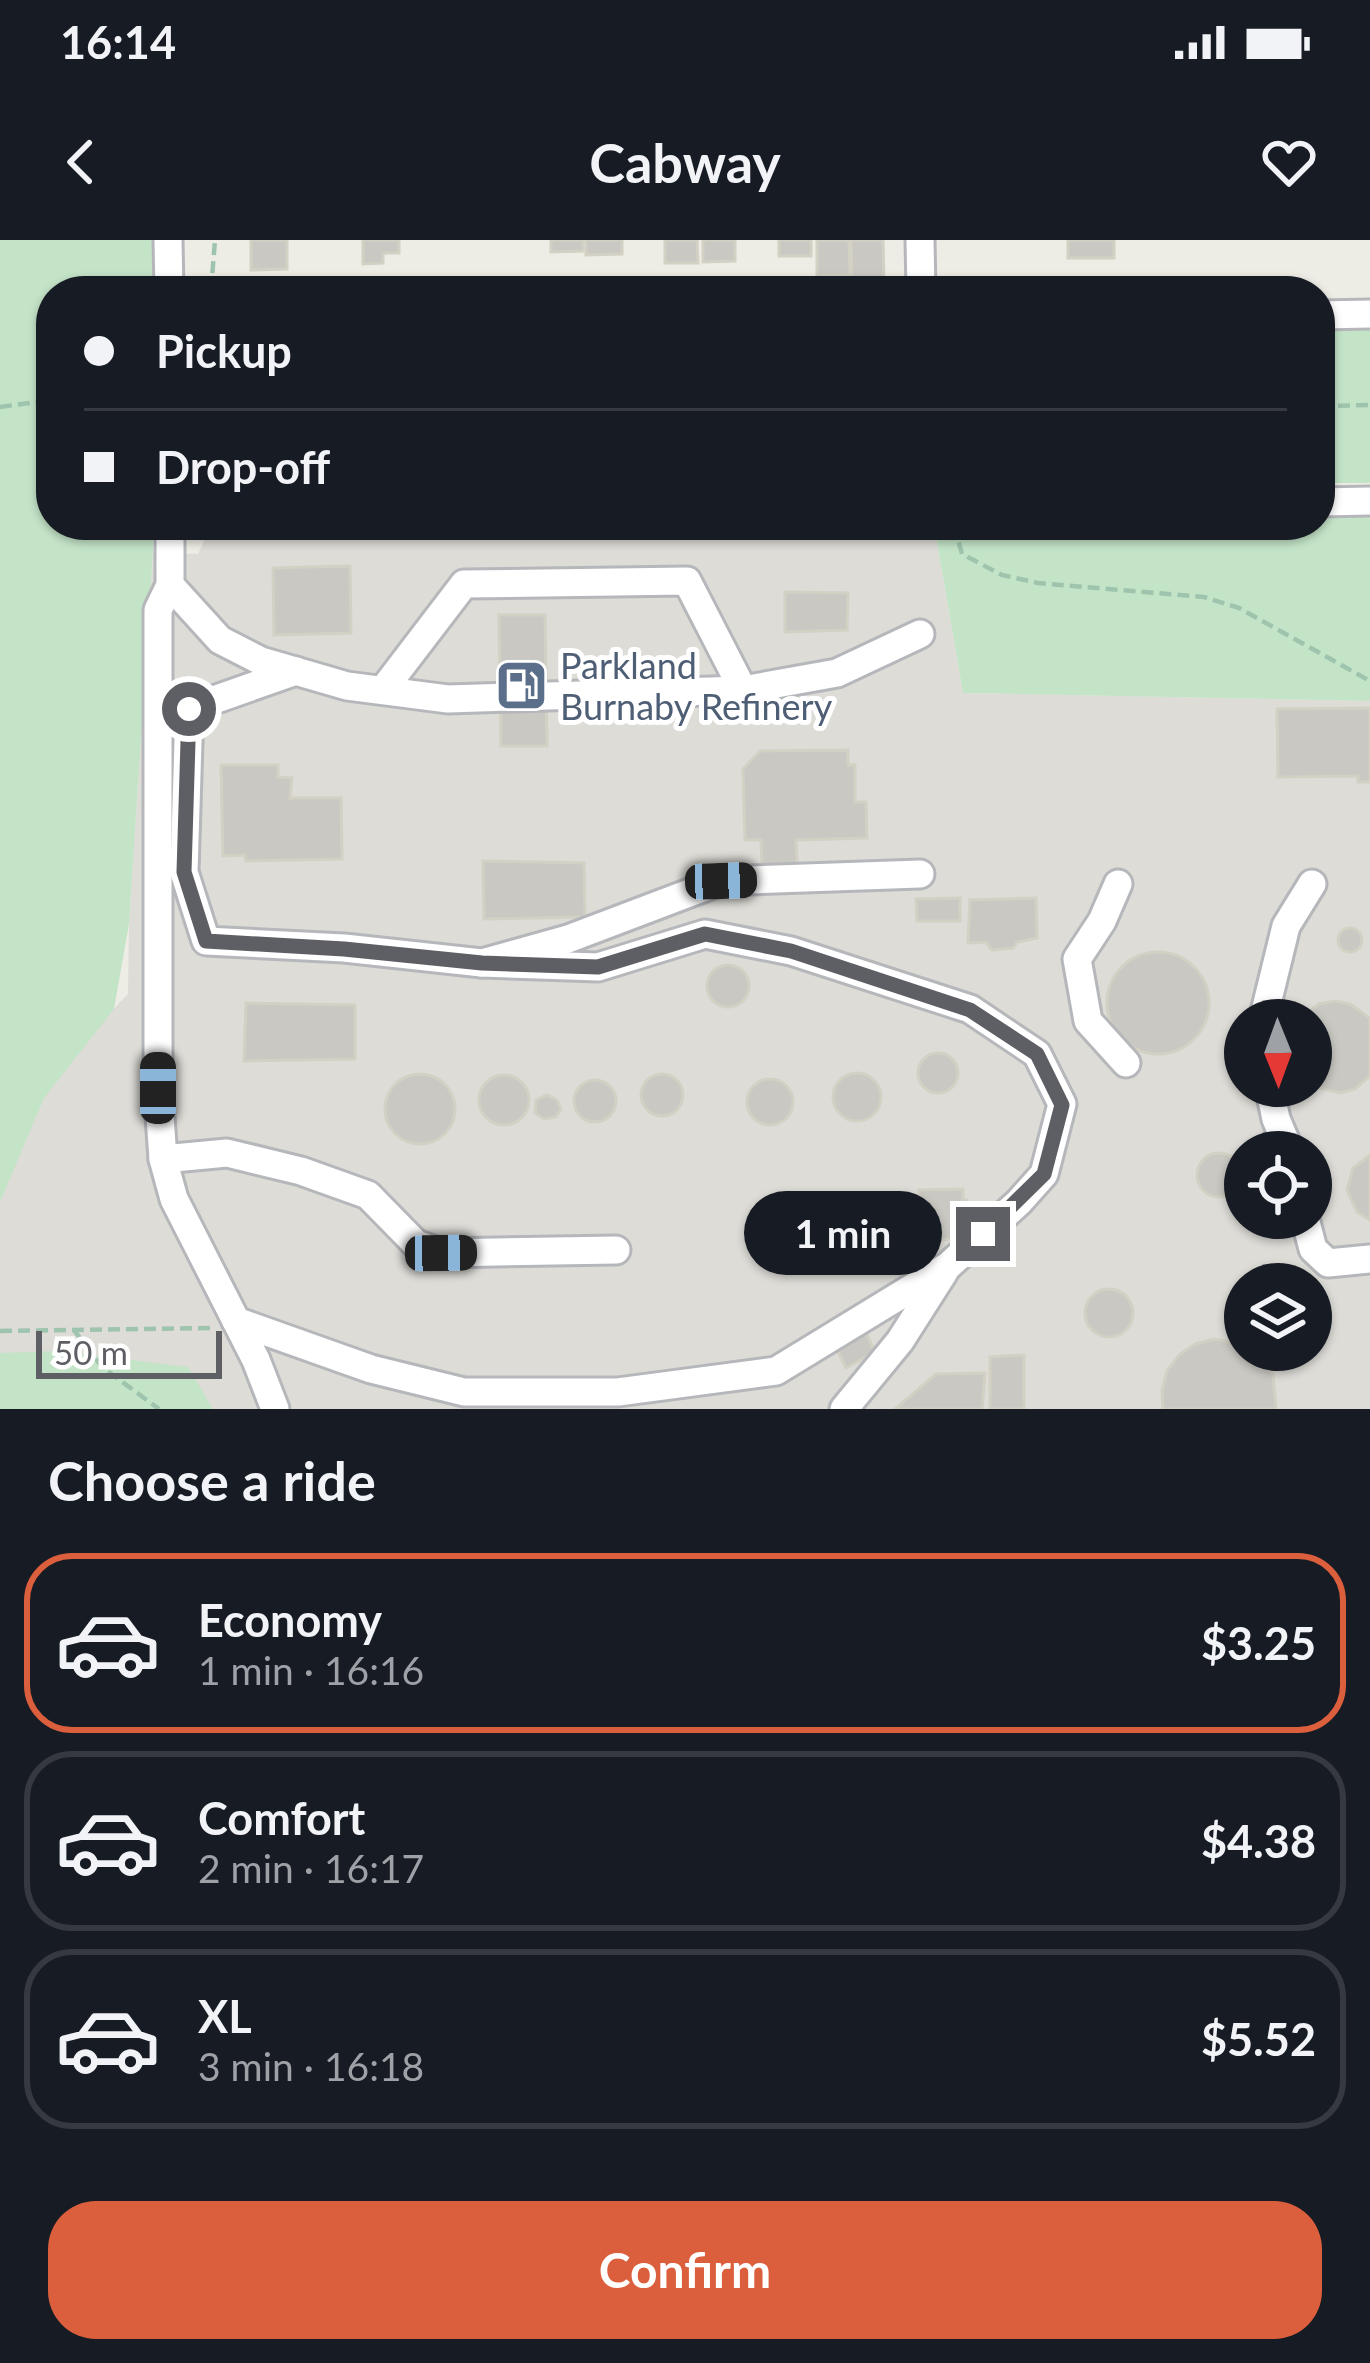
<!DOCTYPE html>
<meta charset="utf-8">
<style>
:root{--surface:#171b24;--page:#20242c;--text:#f1f3f6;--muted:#9ea1a6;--line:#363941;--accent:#dc5f3d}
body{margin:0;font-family:Lato,sans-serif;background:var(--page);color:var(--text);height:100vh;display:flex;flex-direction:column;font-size:45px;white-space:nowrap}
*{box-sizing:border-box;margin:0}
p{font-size:39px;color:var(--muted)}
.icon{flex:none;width:66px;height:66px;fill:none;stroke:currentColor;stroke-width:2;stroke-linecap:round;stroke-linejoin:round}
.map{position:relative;height:1169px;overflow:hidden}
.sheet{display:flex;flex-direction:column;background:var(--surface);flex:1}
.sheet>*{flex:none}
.top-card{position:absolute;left:36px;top:36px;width:1299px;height:264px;border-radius:48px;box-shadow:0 3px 9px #0004;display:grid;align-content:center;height:264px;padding:0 48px;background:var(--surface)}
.needle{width:78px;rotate:179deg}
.buttons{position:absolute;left:1224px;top:759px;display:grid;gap:24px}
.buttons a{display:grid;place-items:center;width:108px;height:108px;border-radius:50%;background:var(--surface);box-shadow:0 3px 9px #0004;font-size:60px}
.scale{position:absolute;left:36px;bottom:30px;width:186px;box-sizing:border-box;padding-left:12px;border:6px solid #5d5f65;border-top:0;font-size:33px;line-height:42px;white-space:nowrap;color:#5d5f65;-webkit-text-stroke:9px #fff;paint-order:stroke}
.end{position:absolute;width:54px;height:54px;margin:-27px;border:15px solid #5d5f65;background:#fff;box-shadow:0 0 0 6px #fff}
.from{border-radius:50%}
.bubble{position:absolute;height:84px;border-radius:42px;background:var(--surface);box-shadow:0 3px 9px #0004;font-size:39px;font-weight:700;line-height:84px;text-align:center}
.car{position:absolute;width:36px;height:72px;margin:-36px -18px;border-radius:15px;box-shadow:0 0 9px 3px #0007;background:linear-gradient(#222 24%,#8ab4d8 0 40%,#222 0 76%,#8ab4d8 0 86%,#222 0)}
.top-card b{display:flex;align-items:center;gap:42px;height:114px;font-size:45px}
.top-card b+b{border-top:3px solid var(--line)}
.top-card i{width:30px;height:30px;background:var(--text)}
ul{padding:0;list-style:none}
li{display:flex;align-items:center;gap:36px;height:180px;margin:0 24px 18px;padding:0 24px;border:6px solid var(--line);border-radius:48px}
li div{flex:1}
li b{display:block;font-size:45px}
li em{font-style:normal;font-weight:700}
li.selected{border-color:var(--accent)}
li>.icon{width:108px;height:108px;stroke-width:1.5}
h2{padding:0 48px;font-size:54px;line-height:144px}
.button{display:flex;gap:24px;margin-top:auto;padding:24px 48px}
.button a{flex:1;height:138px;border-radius:48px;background:var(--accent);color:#fff;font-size:48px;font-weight:700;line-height:138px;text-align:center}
.status{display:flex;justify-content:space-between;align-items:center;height:84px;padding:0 60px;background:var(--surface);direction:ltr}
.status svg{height:33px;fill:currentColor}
header{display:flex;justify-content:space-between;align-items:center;height:156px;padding:0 48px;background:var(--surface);font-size:54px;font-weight:700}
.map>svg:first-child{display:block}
.industrial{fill:#dddcd7;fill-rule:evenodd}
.green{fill:#c4e4c8}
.building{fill:#cac8c2;stroke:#d3d0c4;stroke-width:3}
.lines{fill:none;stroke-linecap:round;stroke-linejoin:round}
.minor-casing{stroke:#b5b7bb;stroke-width:33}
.path{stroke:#9ec4ad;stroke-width:4.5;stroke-dasharray:12 6;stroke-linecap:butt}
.minor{stroke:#fff;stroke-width:27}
.route{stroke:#5d5f65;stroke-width:15}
.labels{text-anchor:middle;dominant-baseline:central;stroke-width:10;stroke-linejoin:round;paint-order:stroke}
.service-label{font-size:36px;fill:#4e5e75;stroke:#fff;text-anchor:start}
</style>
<div class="status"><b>16:14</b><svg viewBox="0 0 49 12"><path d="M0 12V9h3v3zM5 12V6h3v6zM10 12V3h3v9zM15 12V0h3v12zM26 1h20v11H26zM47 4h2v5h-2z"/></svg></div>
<header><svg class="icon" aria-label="back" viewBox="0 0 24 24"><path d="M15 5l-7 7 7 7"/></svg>Cabway<svg class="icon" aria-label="heart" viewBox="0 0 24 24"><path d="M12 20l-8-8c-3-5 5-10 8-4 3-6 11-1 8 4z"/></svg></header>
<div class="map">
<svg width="1370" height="1169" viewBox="0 0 1370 1169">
<rect width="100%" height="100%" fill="#eeede5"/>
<path class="industrial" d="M934,285L963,453L1370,461V1169H0V918L34,851L128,754L129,684L153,312L198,314L205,299L220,293L339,286ZM1245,780H1311V846H1245ZM1245,912H1311V978H1245ZM1245,1044H1311V1110H1245Z"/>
<g class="green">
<polygon points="0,0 153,0 152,51 51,51 51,285 153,285 153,312 129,684 114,769 44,858 0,962"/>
<polygon points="1370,74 1370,243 1320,243 1320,75"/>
<polygon points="1320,276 1370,276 1370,461 963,453 934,285 1320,285"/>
<polygon points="59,1111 188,1127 213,1169 0,1169 0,1113"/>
</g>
<g class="building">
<polygon points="251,0 287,0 287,29 251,30"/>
<polygon points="363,0 399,0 399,13 383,13 383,23 363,24"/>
<polygon points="551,0 583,0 583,11 551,12"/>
<polygon points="586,0 622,0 622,14 586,15"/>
<polygon points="665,0 697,0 698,23 665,23"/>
<polygon points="703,0 735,0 735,21 703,22"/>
<rect x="779" y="0" width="32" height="16"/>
<polygon points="817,0 849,0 850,35 817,36"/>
<polygon points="851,0 883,0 884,42 852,42"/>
<rect x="1068" y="0" width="46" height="18"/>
<polygon points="350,326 351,393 274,395 273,328"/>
<polygon points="785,352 848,353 847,390 785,392"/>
<polygon points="499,375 545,375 547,506 501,506"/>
<polygon points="1370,468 1370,542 1358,542 1358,536 1278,537 1277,469"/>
<polygon points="848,510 848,525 855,525 855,562 866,562 867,598 796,600 797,624 762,625 761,600 745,600 743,529 760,511"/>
<polygon points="221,525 278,525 278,537 292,538 290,558 341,558 342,619 246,621 245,615 223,616"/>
<polygon points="483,621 584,623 585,677 484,679"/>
<polygon points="960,658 960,681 917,681 916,659"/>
<polygon points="1036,658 1037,698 1017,702 1013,708 992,710 986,702 968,703 970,660"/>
<circle cx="1350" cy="700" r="12"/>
<circle cx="1158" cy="763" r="51"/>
<circle cx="728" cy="746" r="21"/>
<polygon points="1335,761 1350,764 1370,778 1370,836 1355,849 1341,853 1311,846 1311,780 1298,780 1319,764"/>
<polygon points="246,763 355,765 355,819 244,821"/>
<circle cx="938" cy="833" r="20"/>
<circle cx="857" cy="857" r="24"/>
<circle cx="662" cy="855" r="21"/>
<circle cx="420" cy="869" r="35"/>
<circle cx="504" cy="860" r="25"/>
<circle cx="770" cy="862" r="23"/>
<circle cx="595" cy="861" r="21"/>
<polygon points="547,855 557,860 561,870 555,877 544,879 535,873 536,860"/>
<circle cx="1219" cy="935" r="22"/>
<polygon points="1370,915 1370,980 1357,972 1347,950 1353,928"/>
<polygon points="963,949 963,960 967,960 967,999 920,1000 919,950"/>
<circle cx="1109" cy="1073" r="24"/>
<polygon points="864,1088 875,1112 846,1128 833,1102"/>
<polygon points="1214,1099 1245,1105 1245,1110 1253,1110 1264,1119 1273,1135 1276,1169 1163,1169 1162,1150 1167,1131 1179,1115 1195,1104"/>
<polygon points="1024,1115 1024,1169 990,1169 990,1117"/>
<polygon points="985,1133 982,1169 895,1169 936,1134"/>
</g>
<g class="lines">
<defs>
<g id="minor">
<polyline points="168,0 169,51"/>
<polyline points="920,0 921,51"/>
<polyline points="1320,75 1370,74"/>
<polyline points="1320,262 1370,261"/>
<polyline points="170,285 170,345 158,370 158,848 163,919 174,959 256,1120 275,1169"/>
<polyline points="170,345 220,400 261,421 347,446 448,459 743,450 837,433 920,394"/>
<polyline points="383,450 464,344 687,341 743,450"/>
<polyline points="189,469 184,632 206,701 344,708 482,723 568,699 721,641 920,634"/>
<polyline points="174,474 296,431"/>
<polyline points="1118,644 1102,681 1077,719 1088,781 1126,823"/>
<polyline points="1263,780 1286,686 1312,644"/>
<polyline points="1269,846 1276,879 1290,912"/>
<polyline points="163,919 227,913 301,931 368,955 416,1004 441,1013 616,1010"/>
<polyline points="1305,978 1313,1009 1328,1023 1370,1019"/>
<polyline points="236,1081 371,1129 464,1152 618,1152 776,1131 948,1026 1019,962 1044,934 1062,864 1037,814 970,769 791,711 705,694 598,727 482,723"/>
<polyline points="844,1169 900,1101 944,1032"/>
</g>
</defs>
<use href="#minor" class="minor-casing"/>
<g class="path">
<polyline points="211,51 215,0"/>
<polyline points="1320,166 1370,165"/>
<polyline points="0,167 51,160"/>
<polyline points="954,285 962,314 1002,335 1038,343 1204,357 1239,368 1370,441"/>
<polyline points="74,1090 102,1127 159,1169"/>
<polyline points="0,1091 210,1088"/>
</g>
<use href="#minor" class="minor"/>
</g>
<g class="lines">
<polyline class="route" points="189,469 184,632 206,701 344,709 482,723 598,727 705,694 791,711 970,770 1037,814 1062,865 1044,934 983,994"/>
</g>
<defs>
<symbol id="fuel-square" viewBox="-11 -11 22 22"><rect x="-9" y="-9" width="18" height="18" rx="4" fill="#5c6f8a" stroke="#fff"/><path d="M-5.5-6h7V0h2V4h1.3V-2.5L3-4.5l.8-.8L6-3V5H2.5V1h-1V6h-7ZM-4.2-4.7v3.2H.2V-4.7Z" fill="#fff"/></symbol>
</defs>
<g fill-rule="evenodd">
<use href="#fuel-square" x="492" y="416" width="59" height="59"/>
</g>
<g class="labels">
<g class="service-label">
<text x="560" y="425">Parkland<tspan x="560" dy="41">Burnaby Refinery</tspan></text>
</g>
</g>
</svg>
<div class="buttons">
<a><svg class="needle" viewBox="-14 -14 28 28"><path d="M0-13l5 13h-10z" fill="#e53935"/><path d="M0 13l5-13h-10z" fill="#9ea1a6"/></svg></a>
<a><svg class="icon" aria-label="locate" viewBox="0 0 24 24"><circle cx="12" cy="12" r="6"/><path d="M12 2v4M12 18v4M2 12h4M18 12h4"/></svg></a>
<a><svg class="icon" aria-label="layers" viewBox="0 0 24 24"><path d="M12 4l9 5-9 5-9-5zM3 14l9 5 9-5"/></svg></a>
</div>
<div class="scale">50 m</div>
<i class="end from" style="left:189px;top:469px"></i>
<i class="end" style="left:983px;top:994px"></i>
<div class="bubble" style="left:744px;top:951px;width:198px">1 min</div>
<i class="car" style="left:721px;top:641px;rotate:88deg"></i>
<i class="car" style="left:158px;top:848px;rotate:0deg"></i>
<i class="car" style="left:441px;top:1013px;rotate:89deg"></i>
<div class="top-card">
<b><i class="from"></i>Pickup</b>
<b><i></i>Drop-off</b>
</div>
</div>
<section class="sheet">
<h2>Choose a ride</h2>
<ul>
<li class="selected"><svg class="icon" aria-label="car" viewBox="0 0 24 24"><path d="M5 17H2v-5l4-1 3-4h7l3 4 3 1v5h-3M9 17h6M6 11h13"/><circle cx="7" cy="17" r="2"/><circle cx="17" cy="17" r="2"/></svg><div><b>Economy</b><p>1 min · 16:16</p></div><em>$3.25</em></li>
<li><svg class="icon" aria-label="car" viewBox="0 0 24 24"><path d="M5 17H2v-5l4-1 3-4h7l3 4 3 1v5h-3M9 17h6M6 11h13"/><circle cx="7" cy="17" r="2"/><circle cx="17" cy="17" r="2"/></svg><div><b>Comfort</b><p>2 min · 16:17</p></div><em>$4.38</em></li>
<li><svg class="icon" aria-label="car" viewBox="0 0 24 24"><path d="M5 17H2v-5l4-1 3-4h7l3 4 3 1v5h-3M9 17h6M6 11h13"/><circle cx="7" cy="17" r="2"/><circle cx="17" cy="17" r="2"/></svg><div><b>XL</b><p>3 min · 16:18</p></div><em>$5.52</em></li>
</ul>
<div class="button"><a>Confirm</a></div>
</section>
